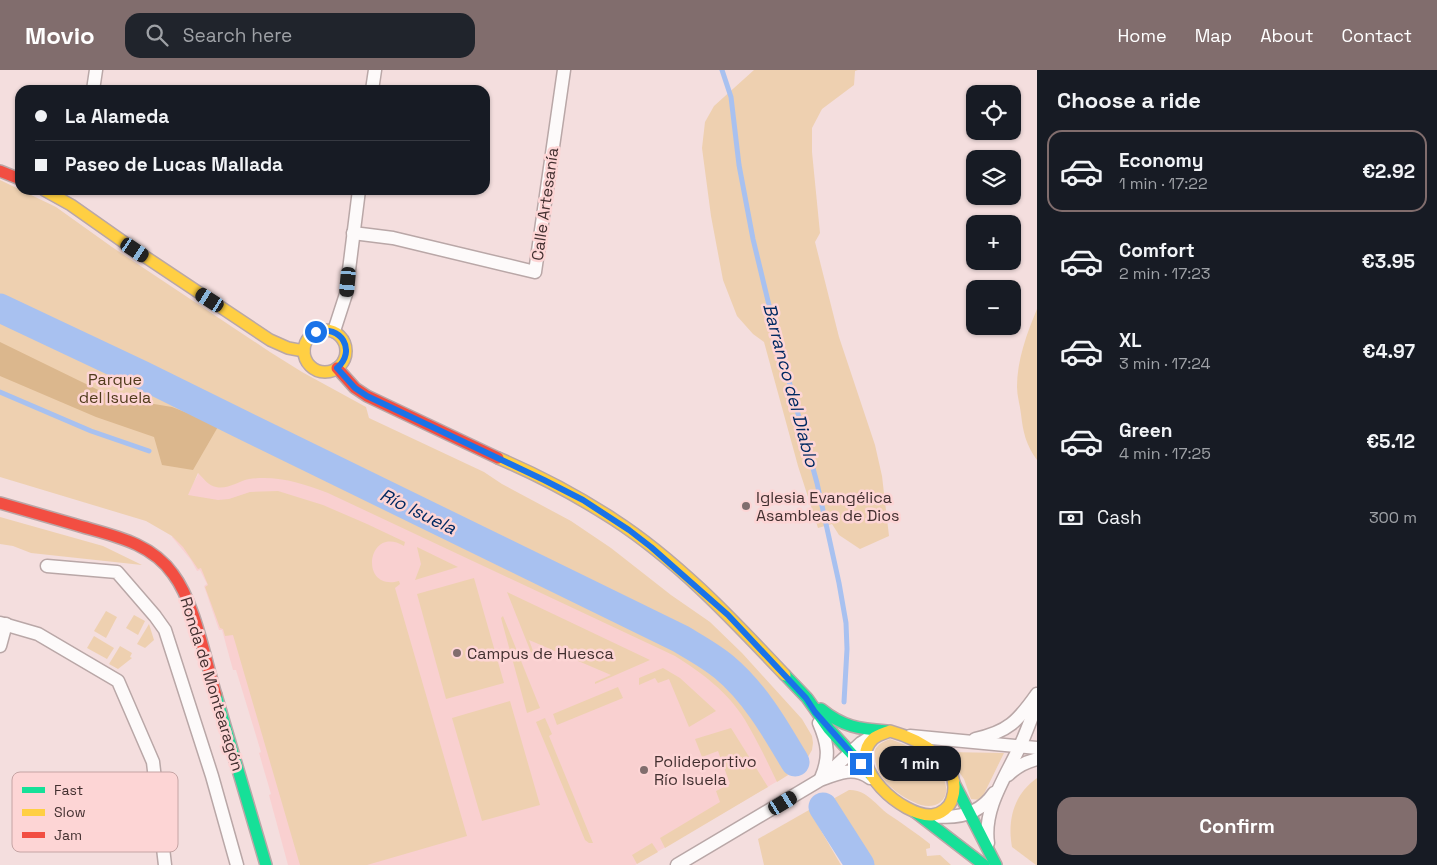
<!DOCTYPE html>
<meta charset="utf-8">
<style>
:root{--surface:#171b24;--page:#20242c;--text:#f1f3f6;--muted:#9ea1a6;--line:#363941;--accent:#816d6d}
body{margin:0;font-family:"Space Grotesk",sans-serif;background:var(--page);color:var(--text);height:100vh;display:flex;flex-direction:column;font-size:19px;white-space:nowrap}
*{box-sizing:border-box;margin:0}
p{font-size:16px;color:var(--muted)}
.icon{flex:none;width:28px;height:28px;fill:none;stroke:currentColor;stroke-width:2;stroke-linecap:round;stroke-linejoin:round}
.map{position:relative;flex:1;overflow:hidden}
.panel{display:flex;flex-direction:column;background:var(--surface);width:400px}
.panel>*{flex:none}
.guide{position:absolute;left:15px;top:15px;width:475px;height:110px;border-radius:15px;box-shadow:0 1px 4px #0004;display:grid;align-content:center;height:110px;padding:0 20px;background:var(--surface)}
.tools{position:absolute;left:966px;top:15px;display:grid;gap:10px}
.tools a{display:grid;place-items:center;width:55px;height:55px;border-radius:10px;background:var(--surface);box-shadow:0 1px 4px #0004;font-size:25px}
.end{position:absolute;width:22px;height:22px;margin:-11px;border:6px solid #1a73e8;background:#fff;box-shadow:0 0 0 2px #fff}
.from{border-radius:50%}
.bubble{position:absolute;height:35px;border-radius:15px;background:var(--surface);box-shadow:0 1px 4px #0004;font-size:16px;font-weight:600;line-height:35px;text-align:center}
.car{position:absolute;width:15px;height:30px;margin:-15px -8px;border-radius:6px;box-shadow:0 0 4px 1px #0007;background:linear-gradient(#222 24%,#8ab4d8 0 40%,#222 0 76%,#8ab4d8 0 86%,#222 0)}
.guide b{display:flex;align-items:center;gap:18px;height:48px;font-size:19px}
.guide b+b{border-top:1px solid var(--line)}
.guide i{width:12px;height:12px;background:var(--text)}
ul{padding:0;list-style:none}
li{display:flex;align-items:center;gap:15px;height:82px;margin:0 10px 8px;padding:0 10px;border:2px solid transparent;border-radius:15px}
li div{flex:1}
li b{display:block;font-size:19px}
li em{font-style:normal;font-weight:600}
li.current{border-color:var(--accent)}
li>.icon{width:45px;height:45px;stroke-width:1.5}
h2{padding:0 20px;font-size:22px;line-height:60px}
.pay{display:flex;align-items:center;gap:12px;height:55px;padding:0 20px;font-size:19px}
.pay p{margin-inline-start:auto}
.button{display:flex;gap:10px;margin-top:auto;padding:10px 20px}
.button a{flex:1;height:58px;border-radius:15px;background:var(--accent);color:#fff;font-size:20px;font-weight:600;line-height:58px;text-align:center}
header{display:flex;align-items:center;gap:30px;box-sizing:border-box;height:70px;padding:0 25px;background:var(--accent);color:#fff}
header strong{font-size:24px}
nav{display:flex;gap:28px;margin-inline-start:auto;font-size:18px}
.search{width:350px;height:45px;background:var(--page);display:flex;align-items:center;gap:12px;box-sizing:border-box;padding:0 18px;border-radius:15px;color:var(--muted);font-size:19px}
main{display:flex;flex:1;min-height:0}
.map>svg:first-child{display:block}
.built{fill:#f9d0d0}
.green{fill:#eed0b0}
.forest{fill:#dbb78d}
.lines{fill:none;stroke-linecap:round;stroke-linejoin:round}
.stream{stroke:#a8c1f0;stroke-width:5}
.river{stroke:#a8c1f0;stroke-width:29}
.street-casing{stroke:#b9a7a7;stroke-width:15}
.fast-casing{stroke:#b9a7a7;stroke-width:14}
.slow-casing{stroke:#b9a7a7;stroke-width:14}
.jam-casing{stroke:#b9a7a7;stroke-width:14}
.street{stroke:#fdfafa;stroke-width:12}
.fast{stroke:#16e098;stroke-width:11}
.slow{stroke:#ffcf43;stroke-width:11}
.jam{stroke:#f24e42;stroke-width:11}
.route{stroke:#1a73e8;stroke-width:6}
.poi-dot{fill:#816d6d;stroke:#fdd5d5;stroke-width:2}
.labels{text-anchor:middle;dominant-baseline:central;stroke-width:5;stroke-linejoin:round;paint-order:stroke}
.street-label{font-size:16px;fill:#433030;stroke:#fdd5d5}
.park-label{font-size:16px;fill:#503b1b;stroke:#fdd5d5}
.poi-label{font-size:16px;fill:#433030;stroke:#fdd5d5;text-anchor:start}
.water-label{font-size:18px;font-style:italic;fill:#002962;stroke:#fdd5d5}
.key{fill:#fdd5d5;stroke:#c5a4a4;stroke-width:1}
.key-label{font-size:14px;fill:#433030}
</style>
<header>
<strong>Movio</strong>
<div class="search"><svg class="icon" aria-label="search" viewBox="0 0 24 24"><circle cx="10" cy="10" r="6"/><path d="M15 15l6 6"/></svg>Search here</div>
<nav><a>Home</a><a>Map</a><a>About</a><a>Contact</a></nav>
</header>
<main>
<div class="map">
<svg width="1037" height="795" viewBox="0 0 1037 795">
<rect width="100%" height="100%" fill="#f4dede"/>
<polygon class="built" points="225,357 674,576 699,590 720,605 757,648 788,705 635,795 288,795 269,725 271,724 259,683 261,682 236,600 233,600 222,560 219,560 204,516 207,514 200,500 197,501 191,490 172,467 179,442 187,424"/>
<g class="green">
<polygon points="754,0 858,0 855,1 854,15 822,39 812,58 812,82 820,163 815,172 839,267 875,375 882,406 889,466 860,479 839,465 832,454 818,458 798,396 764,272 753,264 737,246 723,210 711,146 702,78 705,52 714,36"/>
<path d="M0,110L56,137L112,177L270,282L302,302L366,337L369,348L484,402L502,414L571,451L611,478L671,525L710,552L742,583L802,649L812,666L813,673L812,680L808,687L803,689C791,667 780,642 764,623C742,596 716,577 687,559L235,340L225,357L674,576C689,585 706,593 719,605C751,631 769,670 788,705L777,712C767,691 757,670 745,650C728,622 702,603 675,586L328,423C302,413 277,405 249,409C239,411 227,420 216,417C209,416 204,409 198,403L188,425L218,430L229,429L250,422L278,421L323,435L367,454L405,472L404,476C367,454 358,522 399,511L400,514L395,518L467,766L367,795H300L233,565L225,566L223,559L220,558L205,517L208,515L201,498L198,499L183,477L172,466L146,451L0,407Z"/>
<path d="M1037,239V390C1026,375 1023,362 1021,344C1020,335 1017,326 1017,317C1017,290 1027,263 1037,239Z"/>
<polygon points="0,447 103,476 142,495 31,483 13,476 0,474"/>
<polygon points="417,477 458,497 415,510 421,494"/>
<polygon points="474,508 504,613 446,629 417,524"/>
<polygon points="507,522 650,590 595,614 595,612 611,605 529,570 536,589 534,590"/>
<polygon points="106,541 117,547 106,568 94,561"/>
<polygon points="134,545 145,551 138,565 126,558"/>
<polygon points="503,546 540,638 527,643 501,548"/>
<polygon points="149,554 154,570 145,578 137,574"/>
<polygon points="94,566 114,578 107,589 87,578"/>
<polygon points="120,576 132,583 130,587 132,588 118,599 109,594"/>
<polygon points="663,598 680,608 716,641 689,657 669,609 658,613 655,608 639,615 639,608"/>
<polygon points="618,617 623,628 557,655 553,644"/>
<polygon points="510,631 540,735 482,751 452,648"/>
<polygon points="545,648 552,664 549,666 593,773 589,773 585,770 536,652"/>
<polygon points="731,658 768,717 665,778 660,768 720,732 716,721 730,714 718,681 702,687 695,669"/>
<path d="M890,669C906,675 921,681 933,694C938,699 945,708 946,717C948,732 934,739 921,735C901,728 876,710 875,688C875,683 874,680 877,677C880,673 885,671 890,669Z"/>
<polygon points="945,682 1004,683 981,730 971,729 964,709"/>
<path d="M1037,708V795H1036L1012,777C1007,750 1014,724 1037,708Z"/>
<path d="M849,720C866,719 876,735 888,744C903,754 916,763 930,774V778L926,779L927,786L940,785L951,795H874L833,729Z"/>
<polygon points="809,740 841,795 764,795 758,769"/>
<polygon points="652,773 658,782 637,794 632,785"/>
</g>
<polygon class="forest" points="0,272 127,334 130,330 172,337 219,355 193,400 162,395 154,367 96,347 0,306"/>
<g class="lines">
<g class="stream">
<polyline points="722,0 731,27 739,95 753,169 775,260 817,413 839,513 846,553 847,579 844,632"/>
<polyline points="0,322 91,361 149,381"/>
</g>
<g class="river">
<path d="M0,238L142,305L239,353L681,569C696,578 711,586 724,597C755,623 775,658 795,692"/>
<polyline points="823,737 860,795"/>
</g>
<defs>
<g id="street">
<polyline points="93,20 96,0"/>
<polyline points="372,20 375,0"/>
<polyline points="353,163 393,168 535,202 564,0"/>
<polyline points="334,261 346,224 359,120"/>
<polyline points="47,496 117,502 155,546 165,560 212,706 237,795"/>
<polyline points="0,553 38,564 118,611 153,692 165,795"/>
<polyline points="0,576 6,554"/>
<path d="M819,653C828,674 830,687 821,708"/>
<polyline points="910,666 1037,678"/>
<path d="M975,669C1008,662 1018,651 1037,624"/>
<polyline points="826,705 861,673 874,665"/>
<path d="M1008,705C1017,696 1025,692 1037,689"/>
<path d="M933,746C957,749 980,744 994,723"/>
<path d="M988,773C983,739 1005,708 1019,678C1026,664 1031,648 1037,634"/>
<path d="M677,795L820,710C838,703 854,696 870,708"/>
</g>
<g id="fast">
<polyline points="785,605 807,628 829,659 872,706"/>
<polyline points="216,625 266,795"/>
<path d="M821,639C843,657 859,659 887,661"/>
<polyline points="954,713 996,795"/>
<polyline points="915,742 984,795"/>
</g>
<g id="slow">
<polyline points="44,120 71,135 135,180 270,270 288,278 304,281"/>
<circle cx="325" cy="281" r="21"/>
<path d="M498,388C538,405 576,425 613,449C678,491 732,549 785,605"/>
<path d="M890,661C919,669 964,693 952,729C950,737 941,744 932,745C903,747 845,696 873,669C877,665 885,663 890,661Z"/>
</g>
<g id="jam">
<polyline points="0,101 20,109"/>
<polyline points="337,298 355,318 367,326 498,388"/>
<path d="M0,433C24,440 49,447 73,454C109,465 150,471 173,504C195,533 205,589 216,625"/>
</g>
</defs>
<use href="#street" class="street-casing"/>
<use href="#fast" class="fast-casing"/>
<use href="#slow" class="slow-casing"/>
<use href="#jam" class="jam-casing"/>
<use href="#street" class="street"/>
<use href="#fast" class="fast"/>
<use href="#slow" class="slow"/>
<use href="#jam" class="jam"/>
</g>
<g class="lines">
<path class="route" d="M316,262C341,254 357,281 337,298L355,318L367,326L544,410L583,430L629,460L651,477L728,545L806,628L815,642L861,694"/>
</g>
<g class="poi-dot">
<circle cx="746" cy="436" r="5"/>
<circle cx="457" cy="583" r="5"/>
<circle cx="644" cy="700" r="5"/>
</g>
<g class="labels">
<g class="street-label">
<text transform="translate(545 134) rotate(-82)">Calle Artesanía</text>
<text transform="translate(212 614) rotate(73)">Ronda de Montearagón</text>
</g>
<g class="park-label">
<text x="115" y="309">Parque<tspan x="115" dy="18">del Isuela</tspan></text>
</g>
<g class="poi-label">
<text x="756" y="427">Iglesia Evangélica<tspan x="756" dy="18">Asambleas de Dios</tspan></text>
<text x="467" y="583">Campus de Huesca</text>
<text x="654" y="691">Polideportivo<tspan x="654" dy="18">Río Isuela</tspan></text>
</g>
<g class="water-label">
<text transform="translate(791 315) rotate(75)">Barranco del Diablo</text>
<text transform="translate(418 441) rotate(26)">Río Isuela</text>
</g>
</g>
<rect x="12" y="702" width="166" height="80" rx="8" class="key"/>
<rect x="22" y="717" width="23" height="6" fill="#16e098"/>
<rect x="22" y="739" width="23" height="7" fill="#ffcf43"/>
<rect x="22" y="762" width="23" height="6" fill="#f24e42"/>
<g class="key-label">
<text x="54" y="725">Fast</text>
<text x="54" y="747">Slow</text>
<text x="54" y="770">Jam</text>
</g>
</svg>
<div class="tools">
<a><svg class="icon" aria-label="locate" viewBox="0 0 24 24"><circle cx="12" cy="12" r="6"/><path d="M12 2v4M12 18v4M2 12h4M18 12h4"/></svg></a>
<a><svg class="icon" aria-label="layers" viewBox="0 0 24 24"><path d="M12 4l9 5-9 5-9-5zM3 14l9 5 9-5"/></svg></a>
<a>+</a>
<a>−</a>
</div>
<i class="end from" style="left:316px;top:262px"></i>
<i class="end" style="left:861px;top:694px"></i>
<div class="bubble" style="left:879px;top:676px;width:82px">1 min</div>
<i class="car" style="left:135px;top:180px;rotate:124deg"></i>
<i class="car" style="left:348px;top:212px;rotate:185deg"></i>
<i class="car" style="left:210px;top:230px;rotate:303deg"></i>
<i class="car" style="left:783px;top:733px;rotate:59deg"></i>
<div class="guide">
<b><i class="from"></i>La Alameda</b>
<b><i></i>Paseo de Lucas Mallada</b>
</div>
</div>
<section class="panel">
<h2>Choose a ride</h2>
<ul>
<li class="current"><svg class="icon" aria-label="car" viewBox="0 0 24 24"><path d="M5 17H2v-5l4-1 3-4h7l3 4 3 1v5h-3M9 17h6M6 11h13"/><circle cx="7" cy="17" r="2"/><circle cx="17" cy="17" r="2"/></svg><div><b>Economy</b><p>1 min · 17:22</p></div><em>€2.92</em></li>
<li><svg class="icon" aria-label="car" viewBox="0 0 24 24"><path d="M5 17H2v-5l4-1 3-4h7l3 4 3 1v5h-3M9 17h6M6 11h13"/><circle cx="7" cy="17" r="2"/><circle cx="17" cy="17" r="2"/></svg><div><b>Comfort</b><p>2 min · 17:23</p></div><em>€3.95</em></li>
<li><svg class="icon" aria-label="car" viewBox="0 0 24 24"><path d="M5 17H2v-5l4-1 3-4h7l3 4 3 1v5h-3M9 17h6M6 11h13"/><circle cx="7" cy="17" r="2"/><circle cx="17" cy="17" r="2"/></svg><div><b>XL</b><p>3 min · 17:24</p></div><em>€4.97</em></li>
<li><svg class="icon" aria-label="car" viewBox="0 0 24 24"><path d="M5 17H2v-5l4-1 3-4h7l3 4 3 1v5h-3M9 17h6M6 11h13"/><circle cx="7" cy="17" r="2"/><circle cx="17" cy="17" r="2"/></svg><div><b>Green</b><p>4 min · 17:25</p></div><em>€5.12</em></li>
</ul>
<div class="pay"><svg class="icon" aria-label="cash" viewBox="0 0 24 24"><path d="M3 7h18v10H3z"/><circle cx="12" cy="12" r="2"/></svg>Cash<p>300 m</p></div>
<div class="button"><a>Confirm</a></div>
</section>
</main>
